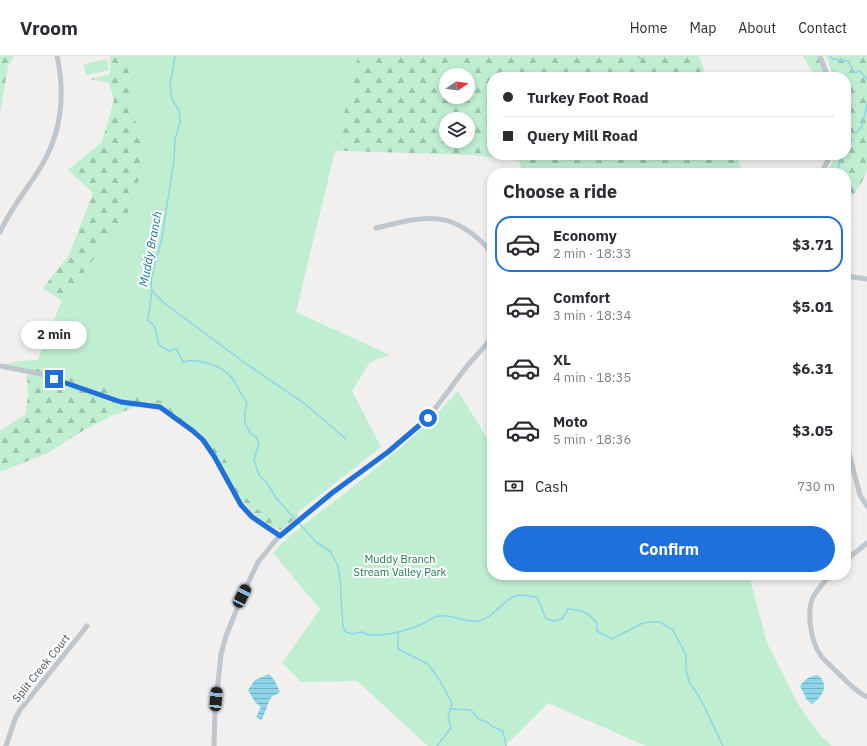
<!DOCTYPE html>
<meta charset="utf-8">
<style>
:root{--surface:#fff;--page:#f2f2f3;--text:#2b2b33;--muted:#7c7c81;--line:#e1e1e2;--accent:#1e71dd}
body{margin:0;font-family:"IBM Plex Sans",sans-serif;background:var(--page);color:var(--text);height:100vh;display:flex;flex-direction:column;font-size:15px;white-space:nowrap}
*{box-sizing:border-box;margin:0}
p{font-size:13px;color:var(--muted)}
.icon{flex:none;width:22px;height:22px;fill:none;stroke:currentColor;stroke-width:2;stroke-linecap:round;stroke-linejoin:round}
.map{position:relative;flex:1;overflow:hidden}
.side{position:absolute;left:487px;top:112px;width:364px;height:412px;display:flex;flex-direction:column;background:var(--surface);border-radius:16px;box-shadow:0 2px 6px #0003}
.side>*{flex:none}
.top-card{position:absolute;left:487px;top:16px;width:364px;height:88px;border-radius:16px;box-shadow:0 2px 6px #0003;display:grid;align-content:center;height:88px;padding:0 16px;background:var(--surface)}
.needle{width:26px;rotate:77deg}
.controls{position:absolute;left:439px;top:12px;display:grid;gap:8px}
.controls a{display:grid;place-items:center;width:36px;height:36px;border-radius:50%;background:var(--surface);box-shadow:0 2px 6px #0003;font-size:20px}
.end{position:absolute;width:18px;height:18px;margin:-9px;border:5px solid #1e71dd;background:#fff;box-shadow:0 0 0 2px #fff}
.from{border-radius:50%}
.bubble{position:absolute;height:28px;border-radius:14px;background:var(--surface);box-shadow:0 2px 6px #0003;font-size:13px;font-weight:700;line-height:28px;text-align:center}
.car{position:absolute;width:12px;height:24px;margin:-12px -6px;border-radius:5px;box-shadow:0 0 3px 1px #0007;background:linear-gradient(#222 24%,#8ab4d8 0 40%,#222 0 76%,#8ab4d8 0 86%,#222 0)}
.top-card b{display:flex;align-items:center;gap:14px;height:38px;font-size:15px}
.top-card b+b{border-top:1px solid var(--line)}
.top-card i{width:10px;height:10px;background:var(--text)}
ul{padding:0;list-style:none}
li{display:flex;align-items:center;gap:12px;height:56px;margin:0 8px 6px;padding:0 8px;border:2px solid transparent;border-radius:16px}
li div{flex:1}
li b{display:block;font-size:15px}
li em{font-style:normal;font-weight:700}
li.current{border-color:var(--accent)}
li>.icon{width:36px;height:36px;stroke-width:1.5}
h2{padding:0 16px;font-size:18px;line-height:48px}
.pay{display:flex;align-items:center;gap:10px;height:44px;padding:0 16px;font-size:15px}
.pay p{margin-inline-start:auto}
.cta{display:flex;gap:8px;margin-top:auto;padding:8px 16px}
.cta a{flex:1;height:46px;border-radius:24px;background:var(--accent);color:#fff;font-size:16px;font-weight:700;line-height:46px;text-align:center}
header{display:flex;align-items:center;gap:24px;box-sizing:border-box;height:56px;padding:0 20px;background:var(--surface);border-bottom:1px solid var(--line)}
header strong{font-size:19px}
nav{display:flex;gap:22px;margin-inline-start:auto;font-size:14px}
.map>svg:first-child{display:block}
.forest{fill:url(#forest-firs);fill-rule:evenodd}
.green{fill:#bfeed1}
.water{fill:url(#water-rules)}
.lines{fill:none;stroke-linecap:round;stroke-linejoin:round}
.stream{stroke:#8dd6ea;stroke-width:1.5}
.minor{stroke:#bec7ce;stroke-width:5}
.route{stroke:#1e71dd;stroke-width:5}
.labels{text-anchor:middle;dominant-baseline:central;stroke-width:4;stroke-linejoin:round;paint-order:stroke}
.park-label{font-size:11px;fill:#197c4b;stroke:#fff}
.street-label{font-size:11px;fill:#48525c;stroke:#fff}
.water-label{font-size:12px;font-style:italic;fill:#107b98;stroke:#fff}
</style>
<header>
<strong>Vroom</strong>
<nav><a>Home</a><a>Map</a><a>About</a><a>Contact</a></nav>
</header>
<div class="map">
<svg width="867" height="690" viewBox="0 0 867 690">
<defs>
<pattern id="forest-firs" width="22" height="20" patternUnits="userSpaceOnUse"><rect width="22" height="20" fill="#bfeed1"/><path d="M5 1l3.5 6h-7zM16 11l3.5 6h-7z" fill="#9dc3ad"/></pattern>
<pattern id="water-rules" width="6" height="5" patternUnits="userSpaceOnUse"><rect width="6" height="5" fill="#8dd6ea"/><path d="M0 2.5h6" fill="none" stroke="#75b0c1"/></pattern>
</defs>
<rect width="100%" height="100%" fill="#f2efef"/>
<g class="forest">
<polygon points="0,0 14,0 8,10 0,58"/>
<path d="M110,0H699L707,21H492V99H736L743,117H523L519,105L473,99L313,94L291,256L343,316L294,451L299,460L281,474L274,472L255,459L244,447L234,435L204,382L194,373L160,349L148,346L109,361L84,374L48,397L0,416V375L25,359L28,340L27,316L0,310L13,306L38,304L62,245L43,232L69,199L93,137L68,114L102,86L114,44L109,27L90,23L110,18ZM446,19H468V41H446ZM446,63H468V85H446Z"/>
<polygon points="803,0 820,0 828,21 816,21"/>
<polygon points="826,0 867,0 867,114 860,130 846,148 846,117 826,117 837,99 846,99 846,21 834,21"/>
</g>
<g class="green">
<path d="M127,0H358L296,256L390,299L370,306L352,335L381,391L283,468H279C265,459 252,451 243,437C230,414 219,386 200,367C173,341 149,344 116,335C82,326 47,315 13,306L38,304L62,245L133,150L146,91L135,64Z"/>
<polygon points="107,3 109,14 86,19 84,8"/>
<path d="M458,335L492,390V519H686L687,520L695,519H749L767,587L798,648L821,680L832,690H646L548,647L505,690H428L357,625L301,626L282,607L320,553L273,497C291,477 314,461 336,444C379,410 422,377 458,335Z"/>
</g>
<g class="water">
<path d="M269,618L275,625L280,636C277,639 273,639 271,642C268,645 265,659 261,664L256,661L261,651L255,646L248,634L255,624Z"/>
<path d="M818,619C830,629 822,641 812,648L807,644L800,630C805,623 810,620 818,619Z"/>
</g>
<g class="lines">
<g class="stream">
<path d="M175,0L170,28L172,43L179,55L180,66L175,83L174,104L162,182L151,223L152,235L148,264C150,266 154,269 155,272C159,285 154,289 170,295L176,293L179,298L183,306C199,302 221,309 232,322C237,330 241,339 247,346L245,357V367L250,377L256,381L259,388L254,404L259,419L267,427L277,443L316,486L330,495L338,510L341,530V543L343,571L346,576L352,578L362,576C375,584 405,575 420,569C427,566 432,561 439,560C452,558 466,567 478,565C494,563 504,541 519,539C525,539 532,541 537,541L546,563L554,565L562,563L568,553C582,554 588,556 597,567V575L612,583L643,567L650,566H660L673,574L686,599V613L689,626L698,639L705,652L723,690"/>
<polyline points="638,0 641,3"/>
<polyline points="830,0 832,3 848,5 854,17 860,15 867,23"/>
<polyline points="856,77 862,70 867,48"/>
<polyline points="846,96 852,83"/>
<polyline points="837,117 841,102 844,99"/>
<polyline points="152,235 164,247 245,307 305,348 346,383"/>
<polyline points="398,576 398,593 428,608 439,623 452,647 448,662 451,672 437,690"/>
<polyline points="450,653 471,654 478,663 487,666 493,671 503,675 506,690"/>
</g>
<g class="minor">
<polyline points="820,0 828,21"/>
<polyline points="821,117 831,99"/>
<path d="M376,172C427,159 455,153 492,197"/>
<path d="M0,176C10,154 24,137 37,117C61,81 66,41 57,0"/>
<polyline points="846,220 867,223"/>
<polyline points="0,310 41,318 121,346 159,351 193,375 203,384 214,400 241,449 253,461 280,479"/>
<polyline points="846,386 860,439 867,450"/>
<polyline points="846,504 867,487"/>
<path d="M830,519C824,526 818,533 813,541C806,557 811,586 821,600C826,606 831,610 836,615C846,625 855,635 867,641"/>
<polyline points="6,690 15,663 20,654 87,570"/>
<polyline points="214,690 215,656 221,598 226,580 242,540 258,506 280,479 332,437 388,396 428,362 467,310 492,282"/>
</g>
</g>
<g class="lines">
<polyline class="route" points="54,323 121,346 160,351 193,375 203,384 214,400 241,449 252,461 280,480 332,437 388,396 428,362"/>
</g>
<g class="labels">
<g class="park-label">
<text x="400" y="503">Muddy Branch<tspan x="400" dy="13">Stream Valley Park</tspan></text>
</g>
<g class="street-label">
<text transform="translate(41 612) rotate(-51)">Split Creek Court</text>
</g>
<g class="water-label">
<text transform="translate(150 193) rotate(-79)">Muddy Branch</text>
</g>
</g>
</svg>
<div class="controls">
<a><svg class="needle" viewBox="-14 -14 28 28"><path d="M0-13l5 13h-10z" fill="#e53935"/><path d="M0 13l5-13h-10z" fill="#7c7c81"/></svg></a>
<a><svg class="icon" aria-label="layers" viewBox="0 0 24 24"><path d="M12 4l9 5-9 5-9-5zM3 14l9 5 9-5"/></svg></a>
</div>
<i class="end from" style="left:428px;top:362px"></i>
<i class="end" style="left:54px;top:323px"></i>
<div class="bubble" style="left:21px;top:265px;width:66px">2 min</div>
<i class="car" style="left:242px;top:540px;rotate:26deg"></i>
<i class="car" style="left:216px;top:643px;rotate:5deg"></i>
<div class="top-card">
<b><i class="from"></i>Turkey Foot Road</b>
<b><i></i>Query Mill Road</b>
</div>
<section class="side">
<h2>Choose a ride</h2>
<ul>
<li class="current"><svg class="icon" aria-label="car" viewBox="0 0 24 24"><path d="M5 17H2v-5l4-1 3-4h7l3 4 3 1v5h-3M9 17h6M6 11h13"/><circle cx="7" cy="17" r="2"/><circle cx="17" cy="17" r="2"/></svg><div><b>Economy</b><p>2 min · 18:33</p></div><em>$3.71</em></li>
<li><svg class="icon" aria-label="car" viewBox="0 0 24 24"><path d="M5 17H2v-5l4-1 3-4h7l3 4 3 1v5h-3M9 17h6M6 11h13"/><circle cx="7" cy="17" r="2"/><circle cx="17" cy="17" r="2"/></svg><div><b>Comfort</b><p>3 min · 18:34</p></div><em>$5.01</em></li>
<li><svg class="icon" aria-label="car" viewBox="0 0 24 24"><path d="M5 17H2v-5l4-1 3-4h7l3 4 3 1v5h-3M9 17h6M6 11h13"/><circle cx="7" cy="17" r="2"/><circle cx="17" cy="17" r="2"/></svg><div><b>XL</b><p>4 min · 18:35</p></div><em>$6.31</em></li>
<li><svg class="icon" aria-label="car" viewBox="0 0 24 24"><path d="M5 17H2v-5l4-1 3-4h7l3 4 3 1v5h-3M9 17h6M6 11h13"/><circle cx="7" cy="17" r="2"/><circle cx="17" cy="17" r="2"/></svg><div><b>Moto</b><p>5 min · 18:36</p></div><em>$3.05</em></li>
</ul>
<div class="pay"><svg class="icon" aria-label="cash" viewBox="0 0 24 24"><path d="M3 7h18v10H3z"/><circle cx="12" cy="12" r="2"/></svg>Cash<p>730 m</p></div>
<div class="cta"><a>Confirm</a></div>
</section>
</div>
